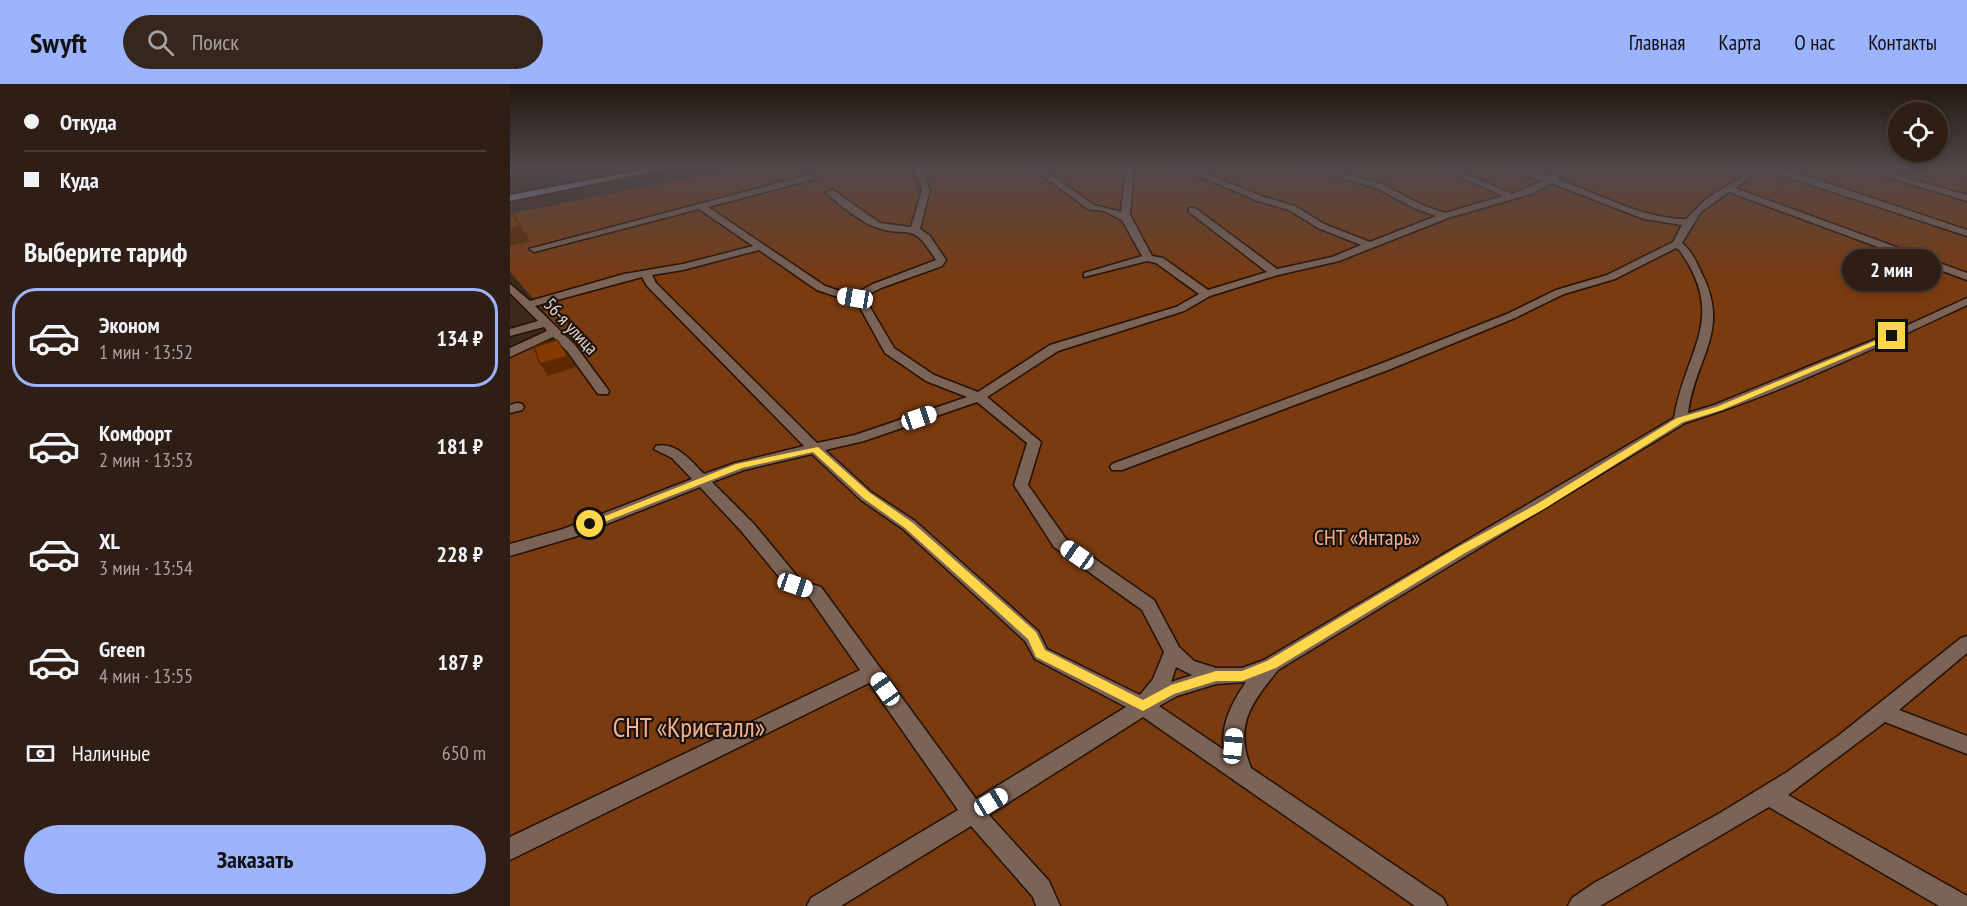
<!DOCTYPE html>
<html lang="ru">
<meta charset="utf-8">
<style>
:root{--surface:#2e1e15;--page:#36271e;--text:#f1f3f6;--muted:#a7a2a0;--line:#493c34;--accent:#9bb4fd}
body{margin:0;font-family:"PT Sans Narrow",sans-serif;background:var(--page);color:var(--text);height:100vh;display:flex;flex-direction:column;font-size:22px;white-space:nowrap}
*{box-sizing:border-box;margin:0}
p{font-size:20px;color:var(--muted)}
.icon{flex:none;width:33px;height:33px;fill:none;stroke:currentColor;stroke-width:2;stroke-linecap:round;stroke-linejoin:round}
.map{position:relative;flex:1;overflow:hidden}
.side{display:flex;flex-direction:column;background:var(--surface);width:510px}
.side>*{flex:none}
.banner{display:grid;align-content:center;height:132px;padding:0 24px;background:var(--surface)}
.fabs{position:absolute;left:1378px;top:18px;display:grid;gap:12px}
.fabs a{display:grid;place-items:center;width:60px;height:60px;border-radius:50%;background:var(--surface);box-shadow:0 3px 9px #0003,0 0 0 2px var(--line);font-size:30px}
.end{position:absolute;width:27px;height:27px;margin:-14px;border:8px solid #ffd54a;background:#111;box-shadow:0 0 0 3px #111}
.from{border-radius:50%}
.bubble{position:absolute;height:42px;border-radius:21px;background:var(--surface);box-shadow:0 3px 9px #0003,0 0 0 2px var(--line);font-size:20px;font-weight:700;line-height:42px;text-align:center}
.car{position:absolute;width:18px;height:36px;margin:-18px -9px;border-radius:8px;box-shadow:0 0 4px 2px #0007;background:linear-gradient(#fff 24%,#345 0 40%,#fff 0 76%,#345 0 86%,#fff 0)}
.banner b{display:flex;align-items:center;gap:21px;height:57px;font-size:22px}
.banner b+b{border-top:2px solid var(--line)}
.banner i{width:15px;height:15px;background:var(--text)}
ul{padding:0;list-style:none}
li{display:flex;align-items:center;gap:18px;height:99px;margin:0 12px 9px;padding:0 12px;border:3px solid transparent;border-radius:24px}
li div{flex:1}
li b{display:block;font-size:22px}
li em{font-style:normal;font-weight:700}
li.current{border-color:var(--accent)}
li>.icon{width:54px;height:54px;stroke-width:1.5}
h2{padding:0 24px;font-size:27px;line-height:72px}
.pay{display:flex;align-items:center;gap:15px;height:66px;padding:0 24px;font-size:22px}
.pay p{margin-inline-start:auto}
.primary-button{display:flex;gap:12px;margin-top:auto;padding:12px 24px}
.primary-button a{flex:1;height:69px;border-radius:36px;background:var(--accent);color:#111;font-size:24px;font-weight:700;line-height:69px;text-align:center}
header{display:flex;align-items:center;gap:36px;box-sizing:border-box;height:84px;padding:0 30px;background:var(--accent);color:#111}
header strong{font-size:28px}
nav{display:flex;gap:33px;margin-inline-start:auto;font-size:21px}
.search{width:420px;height:54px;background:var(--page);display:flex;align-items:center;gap:15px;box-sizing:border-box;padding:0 21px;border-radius:33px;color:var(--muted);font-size:22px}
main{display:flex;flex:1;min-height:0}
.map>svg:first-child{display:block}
.green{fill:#7a3b10}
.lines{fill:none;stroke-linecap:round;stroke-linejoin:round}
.minor-casing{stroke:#231006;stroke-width:3}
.major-casing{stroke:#231006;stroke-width:3}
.minor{fill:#7b6356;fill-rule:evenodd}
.major{fill:#8c91b4;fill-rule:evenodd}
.shaded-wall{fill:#5c2900}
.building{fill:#843a00;stroke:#5c2900;stroke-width:1.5}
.route{fill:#ffd54a}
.labels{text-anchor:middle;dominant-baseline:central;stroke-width:4.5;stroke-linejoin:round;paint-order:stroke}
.far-street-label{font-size:18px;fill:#e3d5cd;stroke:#1d130e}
.park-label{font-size:22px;fill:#f2b28f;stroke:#1d130e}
.near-park-label{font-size:27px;fill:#f2b28f;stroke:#1d130e}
</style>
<header>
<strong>Swyft</strong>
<div class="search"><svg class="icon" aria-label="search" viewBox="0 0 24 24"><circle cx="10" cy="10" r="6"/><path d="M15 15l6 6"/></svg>Поиск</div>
<nav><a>Главная</a><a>Карта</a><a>О нас</a><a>Контакты</a></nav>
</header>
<main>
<section class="side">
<div class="banner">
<b><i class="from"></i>Откуда</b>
<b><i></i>Куда</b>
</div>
<h2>Выберите тариф</h2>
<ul>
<li class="current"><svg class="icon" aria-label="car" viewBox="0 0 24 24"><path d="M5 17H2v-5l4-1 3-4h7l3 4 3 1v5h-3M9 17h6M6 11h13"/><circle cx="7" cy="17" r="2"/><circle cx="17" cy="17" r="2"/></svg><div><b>Эконом</b><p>1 мин · 13:52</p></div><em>134 ₽</em></li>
<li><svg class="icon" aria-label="car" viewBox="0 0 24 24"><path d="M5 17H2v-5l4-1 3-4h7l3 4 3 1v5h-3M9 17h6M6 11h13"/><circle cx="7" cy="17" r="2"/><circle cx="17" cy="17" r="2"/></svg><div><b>Комфорт</b><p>2 мин · 13:53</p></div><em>181 ₽</em></li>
<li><svg class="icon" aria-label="car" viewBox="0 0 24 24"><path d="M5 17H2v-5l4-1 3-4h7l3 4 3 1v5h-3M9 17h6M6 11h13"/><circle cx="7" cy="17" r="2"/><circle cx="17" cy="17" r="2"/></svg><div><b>XL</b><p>3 мин · 13:54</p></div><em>228 ₽</em></li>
<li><svg class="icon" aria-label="car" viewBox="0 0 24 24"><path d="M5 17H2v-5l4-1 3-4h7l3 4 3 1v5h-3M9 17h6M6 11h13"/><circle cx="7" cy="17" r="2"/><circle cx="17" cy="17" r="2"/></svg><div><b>Green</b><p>4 мин · 13:55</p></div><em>187 ₽</em></li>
</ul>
<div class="pay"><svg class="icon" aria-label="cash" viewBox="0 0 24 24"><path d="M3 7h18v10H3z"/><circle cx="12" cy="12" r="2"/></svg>Наличные<p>650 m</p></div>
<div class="primary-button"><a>Заказать</a></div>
</section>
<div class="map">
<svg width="1457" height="822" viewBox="0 0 1457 822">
<rect width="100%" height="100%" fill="#3d281c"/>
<polygon class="green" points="232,83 1457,83 1457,822 0,822 0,265 57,254 0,188 0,130"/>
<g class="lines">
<defs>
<g id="minor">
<path d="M402,83H410L420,106L410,145L420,152L436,176L432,182L371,204L352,214L357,218L384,264L424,291L468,308L540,261L666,223L689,210L646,179L637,177L574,193V189L632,172L612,136L594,127L578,125L521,83H530L584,121L611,128L616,83H624L620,131L642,172L653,174L698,206L757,188L679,128V124H685L767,185L822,173L851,161L808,144L779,126L748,117L668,83H679L754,113L785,122L814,140L860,158L926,132L906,125L866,104L795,83H808L872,100L912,121L935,129L993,112L928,83H939L1002,110L1033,97L990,83H1003L1039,93L1050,83H1059L1047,95C1089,109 1131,135 1176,135L1197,114L1229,95L1239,83H1262L1285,88L1457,146V152L1247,83L1239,95L1225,104L1457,189V196L1219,108L1191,128L1172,159C1182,167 1187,179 1192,190C1221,247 1185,274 1178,329L1204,321L1378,250L1457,214V221C1365,264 1272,309 1175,339L768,586C741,620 724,641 741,684L933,814L937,822H905L633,633L479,731L539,797L550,822H526L523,813L461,742L331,822H297L301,814L448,726L359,599L0,776V753L350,586L299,513L279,505L232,448L190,403L64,453L0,472V460L53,445L182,395L162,374L144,365L146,362C166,357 182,378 194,390L225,379L294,362L137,202L132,193L25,222L65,261L99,307L98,310H88L57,267L43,253L0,273V264L37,247L34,243L0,252V245L28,237L0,209V200L20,217L114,190L173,180L243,162L189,125L24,168L19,165L302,90L305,91V95L198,123L315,202L342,211L363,200L426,176C400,134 400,156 365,143C352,139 325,118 316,108L323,106L370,139L401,143L412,106ZM1041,99L1134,135L1172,141L1163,158L1097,191L1046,206L997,230L870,280L602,380L600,383L602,386H612L878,286L1005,234L1054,210L1105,195L1166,164L1170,167C1218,235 1175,266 1164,334L754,576L732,584H706L684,577L669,563L644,516L556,455L518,401L531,358L477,313L548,267L674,227L700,212L768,191L829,177L938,134L1024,109ZM249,166L307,206L348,220L375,269L416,297L457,313L345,351L307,359L146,199L142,191L173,186ZM467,318L517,359L504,401L544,463L632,526L654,568L643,595L630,611L537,565L528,547L405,437L361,408L315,366L354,357ZM302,370L351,416L393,445L515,557L525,575L616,623L466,715L311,503L291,497L244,440L202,398L234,386ZM666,583L682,591L661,598ZM736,598C722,618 710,641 714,666L649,622L667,612L706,600Z"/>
<polygon points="1345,83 1358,83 1457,111 1457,117"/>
<polygon points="7,319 12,320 14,323 12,326 0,329 0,321"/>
<polygon points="1457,552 1457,569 1389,626 1457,652 1457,670 1375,638 1278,711 1457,812 1457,822 1429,822 1259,723 1090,822 1058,822 1062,814 1084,799 1210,729 1277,688 1328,652 1451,554"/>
</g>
<polygon id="major" points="148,83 165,83 0,117 0,111"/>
</defs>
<use href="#minor" class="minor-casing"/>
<use href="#major" class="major-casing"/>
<use href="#minor" class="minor"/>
<use href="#major" class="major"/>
</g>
<g class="shaded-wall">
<polygon points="11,142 20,157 0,162 0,144"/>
<polygon points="58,272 66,283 38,292 30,280"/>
</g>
<g class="building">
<polygon points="0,127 11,142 0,144"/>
<polygon points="47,256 58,272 30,280 24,263"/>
</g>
<linearGradient id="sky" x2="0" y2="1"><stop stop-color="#22160f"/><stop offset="0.42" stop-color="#51484b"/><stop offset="1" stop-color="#51484b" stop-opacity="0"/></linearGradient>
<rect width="1457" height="198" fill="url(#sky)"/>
<polygon class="route" points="1379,251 1386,252 1212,326 1173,338 1034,425 955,469 766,584 732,597 706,597 664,610 633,627 526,573 518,555 395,444 353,414 303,368 232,384 84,442 75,440 226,380 308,363 360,409 403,439 526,548 535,566 633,616 661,601 706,587 732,587 757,577 948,463 1027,420 1167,334 1206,323"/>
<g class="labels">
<g class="far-street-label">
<text transform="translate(61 242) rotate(47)">56-я улица</text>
</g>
<g class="park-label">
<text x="857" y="453">СНТ «Янтарь»</text>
</g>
<g class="near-park-label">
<text x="179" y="643">СНТ «Кристалл»</text>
</g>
</g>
</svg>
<div class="fabs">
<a><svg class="icon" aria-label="locate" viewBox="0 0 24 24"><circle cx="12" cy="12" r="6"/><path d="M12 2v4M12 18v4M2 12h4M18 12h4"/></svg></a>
</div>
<i class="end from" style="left:80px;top:440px"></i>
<i class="end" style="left:1382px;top:252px"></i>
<div class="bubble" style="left:1332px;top:165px;width:99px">2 мин</div>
<i class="car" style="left:345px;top:214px;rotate:279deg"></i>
<i class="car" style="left:409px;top:334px;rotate:71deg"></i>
<i class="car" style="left:567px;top:471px;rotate:305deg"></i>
<i class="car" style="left:285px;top:501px;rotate:109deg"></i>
<i class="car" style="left:375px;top:605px;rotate:325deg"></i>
<i class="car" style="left:723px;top:662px;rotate:6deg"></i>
<i class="car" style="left:481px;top:718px;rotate:59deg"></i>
</div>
</main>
